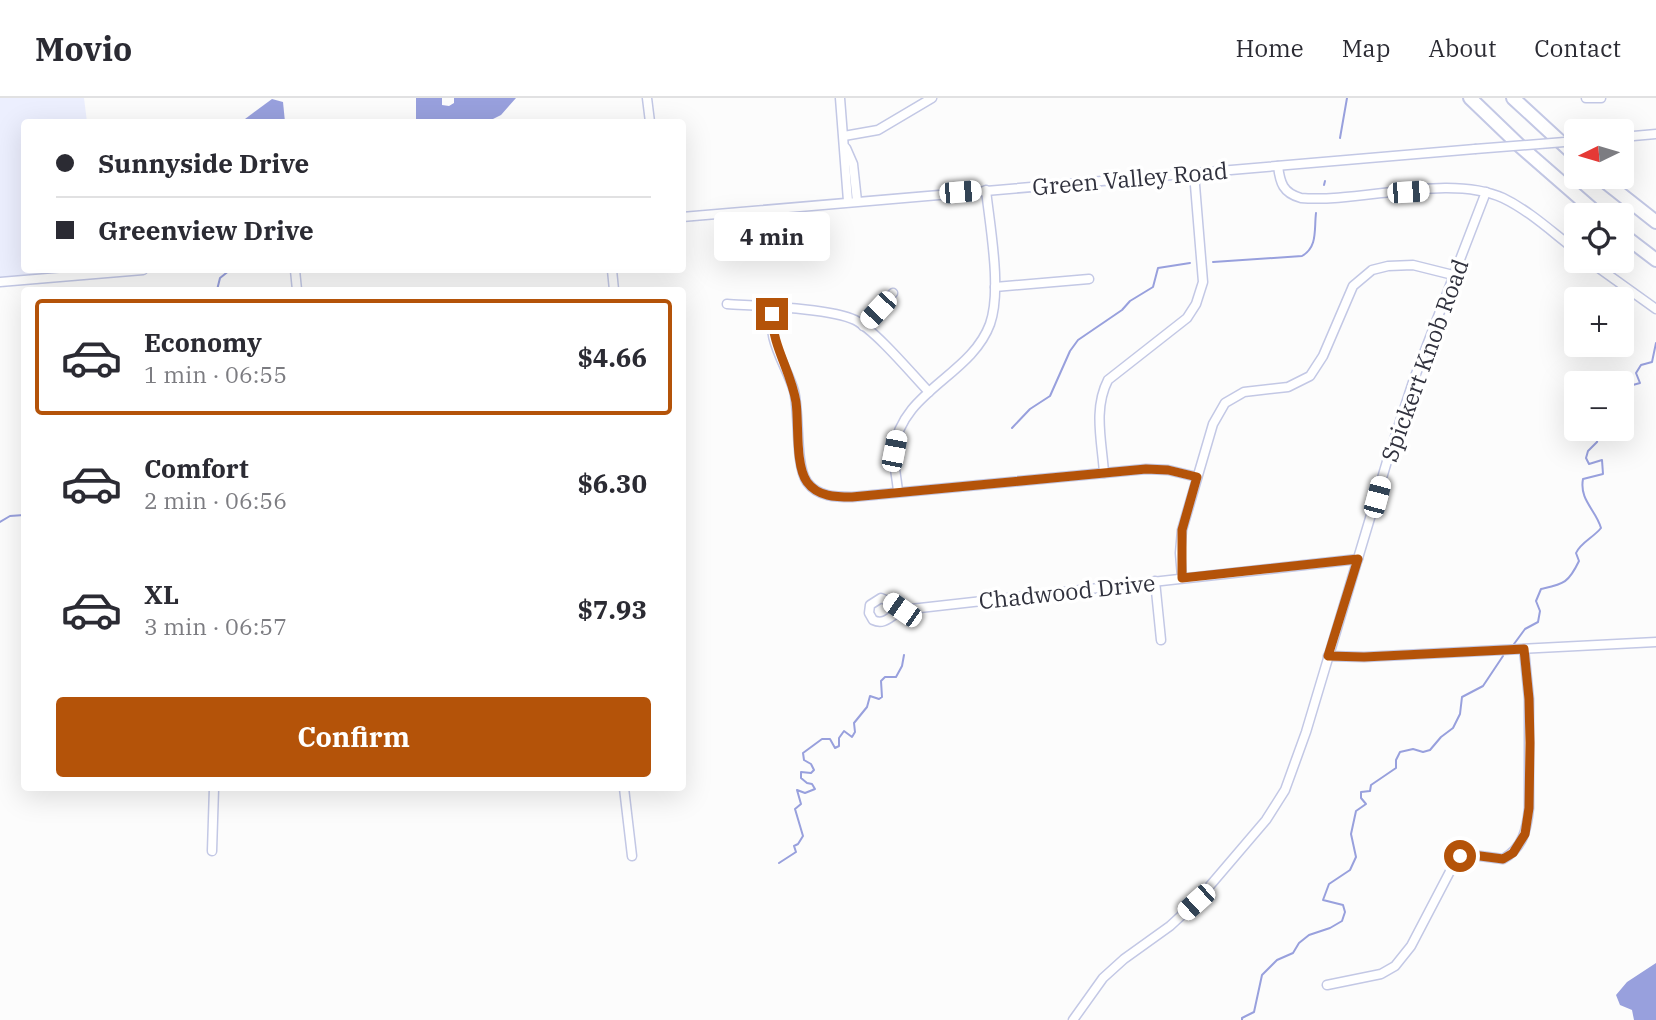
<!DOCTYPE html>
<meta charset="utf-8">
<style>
:root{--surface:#fff;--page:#f7f7f7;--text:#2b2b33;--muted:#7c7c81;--line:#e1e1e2;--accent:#b45309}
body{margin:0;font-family:"IBM Plex Serif",serif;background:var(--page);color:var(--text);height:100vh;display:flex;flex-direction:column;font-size:26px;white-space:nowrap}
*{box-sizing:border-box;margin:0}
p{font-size:23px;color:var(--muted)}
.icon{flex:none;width:38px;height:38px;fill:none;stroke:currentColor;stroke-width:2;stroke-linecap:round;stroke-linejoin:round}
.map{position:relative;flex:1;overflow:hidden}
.drawer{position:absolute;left:21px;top:189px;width:665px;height:504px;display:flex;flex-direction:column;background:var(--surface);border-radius:7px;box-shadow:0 7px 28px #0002}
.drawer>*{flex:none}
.top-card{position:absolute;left:21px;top:21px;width:665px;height:154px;border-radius:7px;box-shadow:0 7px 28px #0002;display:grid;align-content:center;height:154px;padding:0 35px;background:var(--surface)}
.needle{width:46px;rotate:265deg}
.controls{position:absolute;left:1564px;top:21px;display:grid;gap:14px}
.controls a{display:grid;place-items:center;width:70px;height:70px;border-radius:7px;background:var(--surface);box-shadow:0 7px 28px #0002;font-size:35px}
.end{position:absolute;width:32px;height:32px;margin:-16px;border:9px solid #b45309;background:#fff;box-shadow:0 0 0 4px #fff}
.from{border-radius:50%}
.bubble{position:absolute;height:49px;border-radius:7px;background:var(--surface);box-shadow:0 7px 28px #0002;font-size:23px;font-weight:700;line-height:49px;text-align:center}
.car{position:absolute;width:21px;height:42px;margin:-21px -10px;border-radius:9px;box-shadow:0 0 5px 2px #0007;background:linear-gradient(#fff 24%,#345 0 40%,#fff 0 76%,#345 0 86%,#fff 0)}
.top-card b{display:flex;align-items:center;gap:24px;height:66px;font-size:26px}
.top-card b+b{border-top:2px solid var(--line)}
.top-card i{width:18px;height:18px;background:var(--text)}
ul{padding:12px 0 0;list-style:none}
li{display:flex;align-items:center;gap:21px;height:116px;margin:0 14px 10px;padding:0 21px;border:4px solid transparent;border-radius:7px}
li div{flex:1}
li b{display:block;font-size:26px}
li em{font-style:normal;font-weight:700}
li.active{border-color:var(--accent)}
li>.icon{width:63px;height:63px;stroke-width:1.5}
.primary-button{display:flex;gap:14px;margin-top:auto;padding:14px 35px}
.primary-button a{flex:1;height:80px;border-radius:7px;background:var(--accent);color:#fff;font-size:28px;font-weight:700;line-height:80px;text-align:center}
header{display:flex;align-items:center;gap:42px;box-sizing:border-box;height:98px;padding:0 35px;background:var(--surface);border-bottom:2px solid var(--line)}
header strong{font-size:33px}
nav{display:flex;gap:38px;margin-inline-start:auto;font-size:24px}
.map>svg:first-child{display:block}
.built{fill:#eceffe}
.water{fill:#98a0dd}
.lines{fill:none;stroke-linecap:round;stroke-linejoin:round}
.stream{stroke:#98a0dd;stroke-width:2}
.minor-casing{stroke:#c3c8e5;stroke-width:11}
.highway-casing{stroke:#c3c8e5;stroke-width:16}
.minor{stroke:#fff;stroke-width:8}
.highway{stroke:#fff;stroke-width:12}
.minor-bridge-casing{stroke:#c3c8e5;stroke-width:11;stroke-linecap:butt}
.minor-bridge{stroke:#fff;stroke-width:8}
.route{stroke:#b45309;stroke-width:9}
.labels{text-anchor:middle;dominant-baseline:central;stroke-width:7;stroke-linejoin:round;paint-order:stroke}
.street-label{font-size:23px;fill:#30313d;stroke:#fff}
</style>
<header>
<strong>Movio</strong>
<nav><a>Home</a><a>Map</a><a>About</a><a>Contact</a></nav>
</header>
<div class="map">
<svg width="1656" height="922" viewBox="0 0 1656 922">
<rect width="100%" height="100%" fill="#fcfcfc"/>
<polygon class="built" points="0,0 84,0 87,24 24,24 24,172 96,172 96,176 0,184"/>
<g class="water">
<polygon points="416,0 442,0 442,7 449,8 454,5 454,0 516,0 501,17 487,24 420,24 416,22"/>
<polygon points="272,1 283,4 285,24 241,24"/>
<polygon points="1656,865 1656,922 1634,922 1632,912 1620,907 1616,897 1627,884"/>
</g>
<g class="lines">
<g class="stream">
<polyline points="1340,40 1347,0"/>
<polyline points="1324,87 1325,83"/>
<path d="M1213,164L1302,158C1318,149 1314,131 1316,115"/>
<polyline points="217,192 220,180 230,172"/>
<polyline points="1622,290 1640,285 1636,275 1641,267 1652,264 1656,245"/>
<polyline points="1012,330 1030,311 1050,298 1070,253 1078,242 1122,212 1130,203 1153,189 1158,170 1190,165"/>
<polyline points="0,424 10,418 24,417"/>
<path d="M1514,546L1525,531L1538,524L1540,513L1536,503L1541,491C1563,486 1568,486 1579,463L1576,455C1580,445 1594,439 1601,430C1596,412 1579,402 1583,381L1603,376L1602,362L1589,366L1586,360L1588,353L1597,344L1599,331"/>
<polyline points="779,765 796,754 794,748 798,746 803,738 795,711 801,706 797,692 805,695 815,691 812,686 807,685 801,680 801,674 811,675 814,672 811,666 804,662 803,655 822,641 830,641 835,650 839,648 839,640 844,633 852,639 855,634 854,625 867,609 870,598 879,601 882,599 881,583 885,579 896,579 902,568 904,557"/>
<polyline points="1242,922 1242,920 1254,914 1262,877 1277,862 1293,855 1299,845 1309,837 1330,830 1342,823 1345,814 1343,807 1323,802 1329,786 1350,772 1356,759 1351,736 1356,713 1366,706 1361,700 1361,694 1370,693 1371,687 1396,670 1396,662 1400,654 1413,651 1423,654 1430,652 1441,639 1453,630 1460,616 1462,599 1483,588 1503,558"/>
</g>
<defs>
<g id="minor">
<polyline points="647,0 650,24"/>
<polyline points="840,0 848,103"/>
<polyline points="1586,0 1601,0"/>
<polyline points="844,38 878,32 932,0"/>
<polyline points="1622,39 1656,36"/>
<polyline points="846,50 853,66 857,103"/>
<path d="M1278,68C1280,85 1283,95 1301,100C1361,105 1449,75 1503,100C1530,113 1553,135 1577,153"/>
<polyline points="682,119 1475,51"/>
<polyline points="1589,163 1656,211"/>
<polyline points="295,172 297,192"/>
<polyline points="612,172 614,192"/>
<polyline points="0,184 143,172"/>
<polyline points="995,189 1089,181"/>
<path d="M727,206C757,208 831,210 855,222C876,233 911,275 929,294"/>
<path d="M775,210C763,237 787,268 794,293C800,317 795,367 807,384C818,399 836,399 852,399L1146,371L1168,372L1197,379"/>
<polyline points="863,228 893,195"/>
<path d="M1104,375C1102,344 1093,311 1108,282L1187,220L1196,206L1203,184L1194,75"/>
<path d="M898,394C897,380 893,366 894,352C901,293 971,278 990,226C1002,192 990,129 986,92"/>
<polyline points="1182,479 1180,455 1182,432 1213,326 1225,305 1244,294 1288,289 1310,278 1323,258 1353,188 1372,172 1388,168 1413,167 1453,177"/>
<polyline points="1155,483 1161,542"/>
<path d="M881,500L888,503L902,512C891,517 885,528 873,522L869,515L870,507Z"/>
<polyline points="902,512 1358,461"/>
<polyline points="1328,558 1364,559 1656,544"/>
<polyline points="624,690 632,758"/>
<polyline points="212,753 214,690"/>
<path d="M1327,887L1381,876L1395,868L1411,848L1457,760L1465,756L1503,761C1523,750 1527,731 1529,710V601L1524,551"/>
<polyline points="1073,922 1103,880 1124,861 1170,828 1196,804 1266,722 1285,692 1306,634 1388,360 1414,281 1486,94"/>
</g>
<g id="highway">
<polyline points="1470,0 1521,49 1599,117"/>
<polyline points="1513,0 1577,59"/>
<polyline points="1599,79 1656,124"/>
<polyline points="1622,136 1656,162"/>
</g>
</defs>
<use href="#minor" class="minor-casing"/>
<use href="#highway" class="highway-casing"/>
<use href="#minor" class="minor"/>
<use href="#highway" class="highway"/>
<defs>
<polyline id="minor-bridge" points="1475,51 1577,43"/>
</defs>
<use href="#minor-bridge" class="minor-bridge-casing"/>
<use href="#minor-bridge" class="minor-bridge"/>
</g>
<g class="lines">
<path class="route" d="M772,216C772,248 791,273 796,304C799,326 795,367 807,384C818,399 836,399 852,399L1146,371L1168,372L1197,379L1182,432V480L1358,461L1328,558L1364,559L1524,551L1529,601L1530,645L1529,710L1525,736L1513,755L1503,761L1465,756L1460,758"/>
</g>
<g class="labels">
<g class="street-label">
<text transform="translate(1130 80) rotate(-5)">Green Valley Road</text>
<text transform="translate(1424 262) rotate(-70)">Spickert Knob Road</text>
<text transform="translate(1067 493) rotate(-6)">Chadwood Drive</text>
</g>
</g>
</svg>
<div class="controls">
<a><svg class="needle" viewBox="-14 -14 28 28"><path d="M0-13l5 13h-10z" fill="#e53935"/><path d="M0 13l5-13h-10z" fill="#7c7c81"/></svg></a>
<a><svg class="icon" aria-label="locate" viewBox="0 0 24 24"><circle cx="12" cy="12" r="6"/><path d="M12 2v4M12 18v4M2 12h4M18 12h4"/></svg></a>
<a>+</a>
<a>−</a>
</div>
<i class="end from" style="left:1460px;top:758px"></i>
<i class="end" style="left:772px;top:216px"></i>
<div class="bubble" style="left:714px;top:114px;width:116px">4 min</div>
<i class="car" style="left:960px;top:94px;rotate:85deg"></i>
<i class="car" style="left:1408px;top:94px;rotate:86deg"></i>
<i class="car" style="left:878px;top:212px;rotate:223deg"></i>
<i class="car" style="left:894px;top:353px;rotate:11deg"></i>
<i class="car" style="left:1377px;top:399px;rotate:15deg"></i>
<i class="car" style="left:902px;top:512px;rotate:305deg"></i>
<i class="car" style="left:1196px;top:804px;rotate:228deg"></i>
<div class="top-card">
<b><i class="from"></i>Sunnyside Drive</b>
<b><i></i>Greenview Drive</b>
</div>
<section class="drawer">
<ul>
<li class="active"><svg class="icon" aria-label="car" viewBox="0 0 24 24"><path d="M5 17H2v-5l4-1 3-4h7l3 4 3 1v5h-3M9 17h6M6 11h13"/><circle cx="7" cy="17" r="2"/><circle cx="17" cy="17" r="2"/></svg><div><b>Economy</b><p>1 min · 06:55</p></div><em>$4.66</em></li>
<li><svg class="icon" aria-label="car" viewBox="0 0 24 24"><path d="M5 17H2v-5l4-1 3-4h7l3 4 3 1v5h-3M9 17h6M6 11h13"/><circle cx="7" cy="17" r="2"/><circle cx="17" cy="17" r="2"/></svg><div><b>Comfort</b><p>2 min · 06:56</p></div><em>$6.30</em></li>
<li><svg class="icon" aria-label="car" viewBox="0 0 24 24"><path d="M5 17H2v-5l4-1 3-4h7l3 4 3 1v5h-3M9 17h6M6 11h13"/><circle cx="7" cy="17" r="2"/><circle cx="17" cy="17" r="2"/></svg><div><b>XL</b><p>3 min · 06:57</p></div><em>$7.93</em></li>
</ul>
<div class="primary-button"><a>Confirm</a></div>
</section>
</div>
